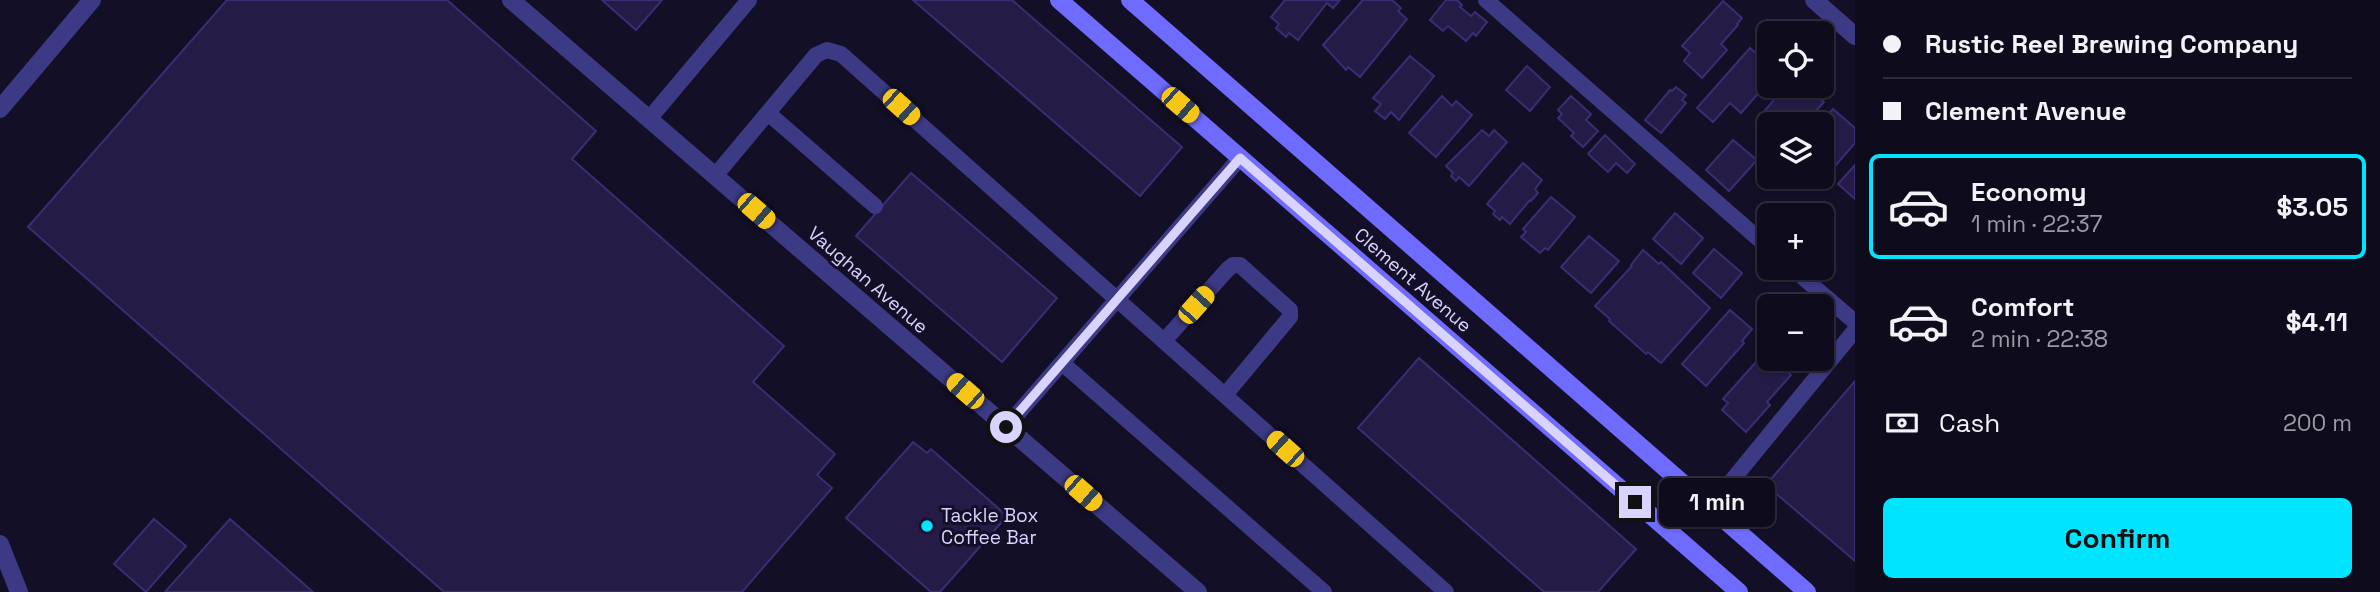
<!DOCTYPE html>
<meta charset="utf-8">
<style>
:root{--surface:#0e0b1c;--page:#1c1929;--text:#f1f3f6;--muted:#9b9ba3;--line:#2e2b3b;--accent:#00e5ff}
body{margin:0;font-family:"Space Grotesk",sans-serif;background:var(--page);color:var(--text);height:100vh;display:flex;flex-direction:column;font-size:26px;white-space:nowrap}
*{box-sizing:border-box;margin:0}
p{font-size:23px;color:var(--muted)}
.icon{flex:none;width:38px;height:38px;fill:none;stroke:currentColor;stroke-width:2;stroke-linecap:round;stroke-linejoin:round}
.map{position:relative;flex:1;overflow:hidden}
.sheet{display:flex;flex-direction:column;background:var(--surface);width:525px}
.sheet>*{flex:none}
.hud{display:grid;align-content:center;height:154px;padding:0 28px;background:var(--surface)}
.controls{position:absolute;left:1757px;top:21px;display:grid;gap:14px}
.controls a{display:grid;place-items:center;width:77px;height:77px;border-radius:10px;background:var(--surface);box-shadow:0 2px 5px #0004,0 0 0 2px var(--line);font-size:35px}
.end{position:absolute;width:32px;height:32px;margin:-16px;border:9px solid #d9d4ff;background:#111;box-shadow:0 0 0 4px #111}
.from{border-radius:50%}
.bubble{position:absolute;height:49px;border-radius:10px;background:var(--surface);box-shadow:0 2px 5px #0004,0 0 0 2px var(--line);font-size:23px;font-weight:600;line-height:49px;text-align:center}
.car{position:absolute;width:21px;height:42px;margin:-21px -10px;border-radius:9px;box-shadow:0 0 5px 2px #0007;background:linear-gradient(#f5c518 24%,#345 0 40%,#f5c518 0 76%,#345 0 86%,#f5c518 0)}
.hud b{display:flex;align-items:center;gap:24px;height:66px;font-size:26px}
.hud b+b{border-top:2px solid var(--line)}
.hud i{width:18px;height:18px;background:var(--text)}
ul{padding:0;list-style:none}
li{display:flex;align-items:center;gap:21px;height:105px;margin:0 14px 10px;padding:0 14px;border:4px solid transparent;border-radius:10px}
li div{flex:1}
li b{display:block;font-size:26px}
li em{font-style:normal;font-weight:600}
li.active{border-color:var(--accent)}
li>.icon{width:63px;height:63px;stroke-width:1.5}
.pay{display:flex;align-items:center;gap:18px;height:77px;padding:0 28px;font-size:26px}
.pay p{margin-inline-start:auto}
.action{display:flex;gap:14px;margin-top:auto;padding:14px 28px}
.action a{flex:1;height:80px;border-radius:10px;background:var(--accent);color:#111;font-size:28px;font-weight:600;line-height:80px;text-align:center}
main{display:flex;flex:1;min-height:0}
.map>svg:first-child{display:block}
.building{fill:#241b47;stroke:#3b2d73;stroke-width:2}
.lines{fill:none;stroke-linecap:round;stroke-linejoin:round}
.service{stroke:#3d3a85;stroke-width:16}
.minor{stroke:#3d3a85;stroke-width:18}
.secondary{stroke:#6f6bff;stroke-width:18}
.route{stroke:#d9d4ff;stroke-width:9}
.poi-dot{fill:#00e5ff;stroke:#130f26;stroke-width:2.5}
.labels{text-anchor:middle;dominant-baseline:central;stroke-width:6;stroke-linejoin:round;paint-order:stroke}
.street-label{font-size:19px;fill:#d9d4ff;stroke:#130f26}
.poi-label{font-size:19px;fill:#d9d4ff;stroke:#130f26;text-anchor:start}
</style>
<main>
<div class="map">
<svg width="1855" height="592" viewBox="0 0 1855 592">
<rect width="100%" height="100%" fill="#130f26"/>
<g class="building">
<polygon points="227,0 447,0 596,131 572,159 784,346 753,382 835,454 817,475 832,488 742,592 444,592 28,227"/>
<polygon points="602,0 662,0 636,30"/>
<polygon points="913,0 1012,0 1182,147 1140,196"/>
<polygon points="1285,0 1340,0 1333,8 1327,3 1298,40 1289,33 1286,37 1276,28 1279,24 1271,17"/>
<polygon points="1363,0 1392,0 1401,8 1398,11 1407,19 1360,77 1348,67 1346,70 1323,45"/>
<polygon points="1446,0 1457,0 1462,5 1460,7 1471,16 1475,12 1487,22 1476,36 1473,33 1466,41 1448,26 1443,31 1430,20"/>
<polygon points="1723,1 1742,18 1737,24 1738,25 1721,44 1727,50 1702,78 1684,61 1690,53 1682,46"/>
<polygon points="1750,48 1769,64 1769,81 1741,113 1730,103 1713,122 1697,108"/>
<polygon points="1410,56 1434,76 1399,120 1391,112 1385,119 1375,111 1381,104 1373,98"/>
<polygon points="1527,66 1550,87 1530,111 1506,90"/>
<polygon points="1786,86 1805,86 1824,102 1804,124 1769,124 1769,128 1760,116"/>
<polygon points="1676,87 1686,95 1682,100 1686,103 1661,133 1645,120 1670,90 1672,91"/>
<polygon points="1442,96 1452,106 1456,101 1472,115 1436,157 1409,133"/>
<polygon points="1571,96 1591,114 1586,120 1598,131 1583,147 1571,136 1574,133 1558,118 1562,114 1558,110"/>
<polygon points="1833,109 1855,128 1855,143 1824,179 1821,177 1820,124"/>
<polygon points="1482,130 1489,136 1494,130 1507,142 1469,186 1459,177 1456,181 1451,176 1453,173 1446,166"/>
<polygon points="1605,135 1635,164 1627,173 1616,163 1608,172 1588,154"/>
<polygon points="1733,140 1757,160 1729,191 1706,170"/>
<polygon points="1523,163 1542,180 1535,189 1538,193 1531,201 1530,200 1510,224 1502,217 1500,220 1493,214 1495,211 1487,204"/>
<polygon points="1855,165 1855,199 1838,184"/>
<polygon points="911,173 1057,298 1002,362 856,236"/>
<polygon points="1551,197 1575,217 1548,250 1545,248 1540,253 1521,237 1526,232 1523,229"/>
<polygon points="1675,213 1703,238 1681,264 1653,239"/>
<polygon points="1589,236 1619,261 1591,293 1561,267"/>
<polygon points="1714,249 1742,273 1721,298 1693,273"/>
<polygon points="1643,250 1659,264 1661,262 1710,308 1661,363 1648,352 1646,354 1609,321 1610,319 1595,306 1632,266 1631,265"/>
<polygon points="1730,310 1752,329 1742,341 1744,343 1706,386 1682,364"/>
<polygon points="1765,352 1791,375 1767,402 1770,405 1746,432 1722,410 1728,403 1723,399"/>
<polygon points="1419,358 1636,549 1598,592 1544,592 1358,428"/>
<polygon points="1855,381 1855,561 1766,485"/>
<polygon points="913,442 927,453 931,449 1007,516 940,592 931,592 846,518"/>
<polygon points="154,519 186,546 146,592 114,564"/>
<polygon points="230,519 313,592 165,592"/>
</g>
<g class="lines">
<g class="service">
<polyline points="1486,0 1769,248"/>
<polyline points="768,113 875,206"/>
<polyline points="649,119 749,0"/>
<polyline points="715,176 816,55 827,50 841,54 1446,592"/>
<polyline points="1792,268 1855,322"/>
<polyline points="1164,341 1227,270 1233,265 1240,265 1290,310 1290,317 1225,395"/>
<polyline points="1062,363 1324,592"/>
<polyline points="1006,427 1240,158"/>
<polyline points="1711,506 1855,330"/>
</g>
<g class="minor">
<polyline points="511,0 1198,592"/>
<polyline points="1814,0 1855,36"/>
<polyline points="0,109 92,0"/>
<polyline points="0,544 19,592"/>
</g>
<g class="secondary">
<polyline points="1059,0 1739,592"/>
<polyline points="1130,0 1807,592"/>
</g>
</g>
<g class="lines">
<polyline class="route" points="1006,427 1240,158 1635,502"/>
</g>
<circle class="poi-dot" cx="927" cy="526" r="7"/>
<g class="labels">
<g class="street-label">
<text transform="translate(868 280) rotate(41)">Vaughan Avenue</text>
<text transform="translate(1413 280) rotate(41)">Clement Avenue</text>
</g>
<g class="poi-label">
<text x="941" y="515">Tackle Box<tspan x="941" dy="22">Coffee Bar</tspan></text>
</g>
</g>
</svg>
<div class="controls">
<a><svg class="icon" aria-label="locate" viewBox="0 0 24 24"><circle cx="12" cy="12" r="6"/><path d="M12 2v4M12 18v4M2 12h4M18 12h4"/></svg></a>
<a><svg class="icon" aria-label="layers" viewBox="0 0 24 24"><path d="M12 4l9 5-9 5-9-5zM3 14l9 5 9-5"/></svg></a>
<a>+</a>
<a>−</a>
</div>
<i class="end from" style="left:1006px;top:427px"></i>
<i class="end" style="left:1635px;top:502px"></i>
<div class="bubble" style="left:1659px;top:478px;width:116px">1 min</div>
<i class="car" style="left:1180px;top:105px;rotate:131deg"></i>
<i class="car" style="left:901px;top:107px;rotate:132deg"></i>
<i class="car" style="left:756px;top:211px;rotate:131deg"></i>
<i class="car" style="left:1196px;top:305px;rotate:42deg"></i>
<i class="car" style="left:965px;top:391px;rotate:311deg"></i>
<i class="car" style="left:1285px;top:449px;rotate:312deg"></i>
<i class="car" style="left:1083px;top:493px;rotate:131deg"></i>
</div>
<section class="sheet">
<div class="hud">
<b><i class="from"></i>Rustic Reel Brewing Company</b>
<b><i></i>Clement Avenue</b>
</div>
<ul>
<li class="active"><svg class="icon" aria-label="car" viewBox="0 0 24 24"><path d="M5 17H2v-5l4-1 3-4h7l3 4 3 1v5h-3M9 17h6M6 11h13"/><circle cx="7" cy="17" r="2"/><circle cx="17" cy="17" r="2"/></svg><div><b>Economy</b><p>1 min · 22:37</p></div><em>$3.05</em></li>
<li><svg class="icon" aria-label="car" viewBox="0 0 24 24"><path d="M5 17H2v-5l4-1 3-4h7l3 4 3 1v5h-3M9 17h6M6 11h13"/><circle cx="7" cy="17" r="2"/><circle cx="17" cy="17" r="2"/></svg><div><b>Comfort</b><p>2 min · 22:38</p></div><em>$4.11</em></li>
</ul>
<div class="pay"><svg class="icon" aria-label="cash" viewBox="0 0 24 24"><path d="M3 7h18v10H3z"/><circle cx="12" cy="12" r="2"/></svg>Cash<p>200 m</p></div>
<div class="action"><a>Confirm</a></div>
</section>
</main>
